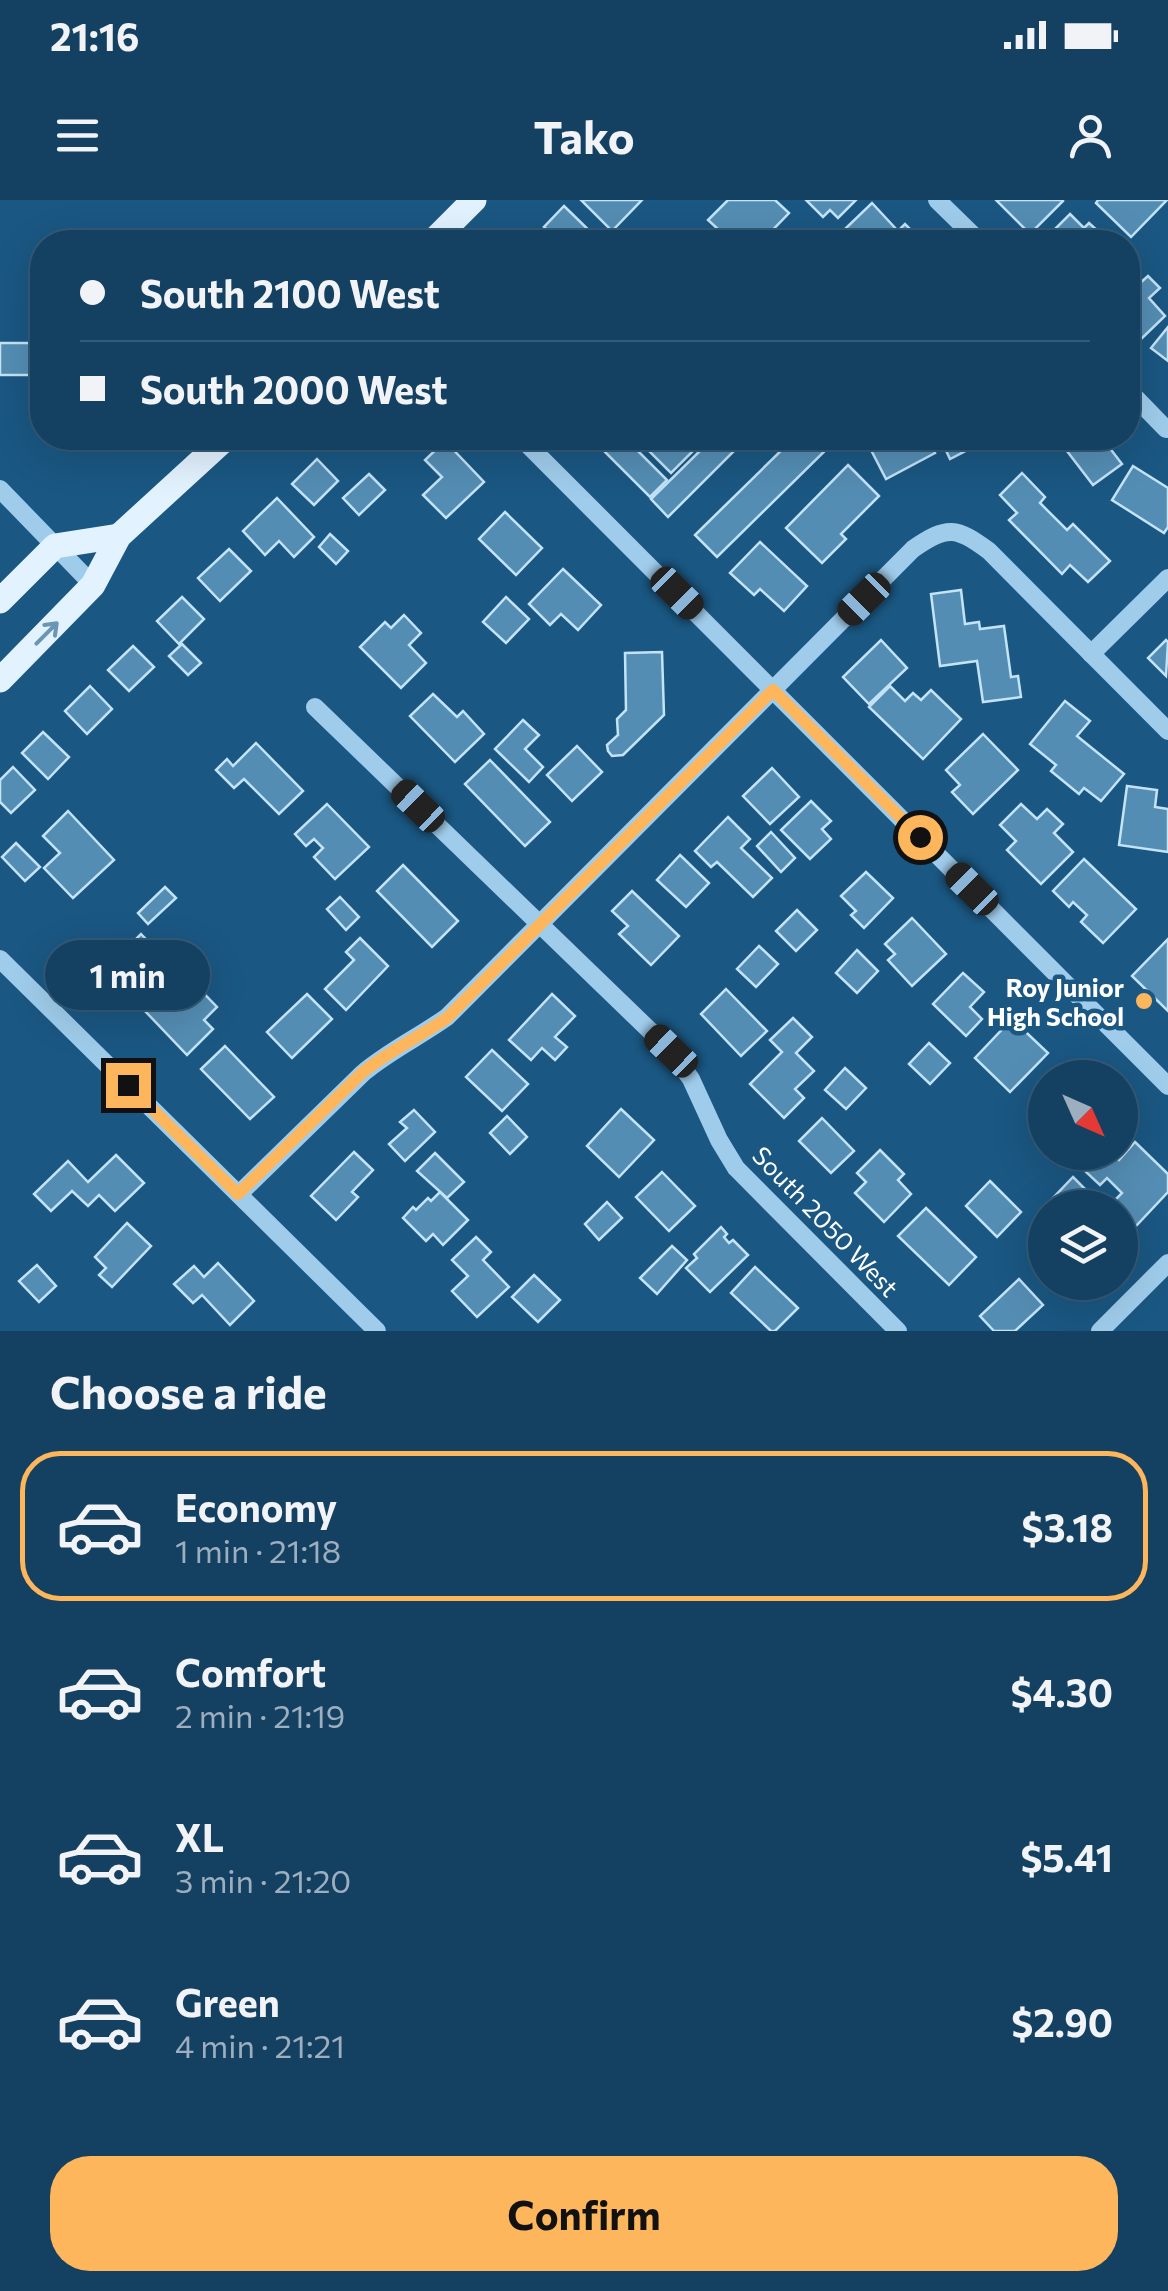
<!DOCTYPE html>
<meta charset="utf-8">
<style>
:root{--surface:#144162;--page:#214c6b;--text:#f1f3f6;--muted:#9dafbe;--line:#335a77;--accent:#fdb65b}
body{margin:0;font-family:Commissioner,sans-serif;background:var(--page);color:var(--text);height:100vh;display:flex;flex-direction:column;font-size:38px;white-space:nowrap}
*{box-sizing:border-box;margin:0}
p{font-size:32px;color:var(--muted)}
.icon{flex:none;width:55px;height:55px;fill:none;stroke:currentColor;stroke-width:2;stroke-linecap:round;stroke-linejoin:round}
.map{position:relative;height:1131px;overflow:hidden}
.sheet{display:flex;flex-direction:column;background:var(--surface);flex:1}
.sheet>*{flex:none}
.banner{position:absolute;left:30px;top:30px;width:1110px;height:220px;border-radius:40px;box-shadow:0 10px 40px #0002,0 0 0 2px var(--line);display:grid;align-content:center;height:220px;padding:0 50px;background:var(--surface)}
.needle{width:65px;rotate:135deg}
.tools{position:absolute;left:1028px;top:860px;display:grid;gap:20px}
.tools a{display:grid;place-items:center;width:110px;height:110px;border-radius:50%;background:var(--surface);box-shadow:0 10px 40px #0002,0 0 0 2px var(--line);font-size:50px}
.end{position:absolute;width:45px;height:45px;margin:-22px;border:12px solid #fdb65b;background:#111;box-shadow:0 0 0 5px #111}
.from{border-radius:50%}
.bubble{position:absolute;height:70px;border-radius:35px;background:var(--surface);box-shadow:0 10px 40px #0002,0 0 0 2px var(--line);font-size:32px;font-weight:700;line-height:70px;text-align:center}
.car{position:absolute;width:30px;height:60px;margin:-30px -15px;border-radius:12px;box-shadow:0 0 8px 2px #0007;background:linear-gradient(#222 24%,#8ab4d8 0 40%,#222 0 76%,#8ab4d8 0 86%,#222 0)}
.banner b{display:flex;align-items:center;gap:35px;height:95px;font-size:38px}
.banner b+b{border-top:2px solid var(--line)}
.banner i{width:25px;height:25px;background:var(--text)}
ul{padding:0;list-style:none}
li{display:flex;align-items:center;gap:30px;height:150px;margin:0 20px 15px;padding:0 30px;border:5px solid transparent;border-radius:40px}
li div{flex:1}
li b{display:block;font-size:38px}
li em{font-style:normal;font-weight:700}
li.current{border-color:var(--accent)}
li>.icon{width:90px;height:90px;stroke-width:1.5}
h2{padding:0 50px;font-size:45px;line-height:120px}
.cta{display:flex;gap:20px;margin-top:auto;padding:20px 50px}
.cta a{flex:1;height:115px;border-radius:40px;background:var(--accent);color:#111;font-size:40px;font-weight:700;line-height:115px;text-align:center}
.status{display:flex;justify-content:space-between;align-items:center;height:70px;padding:0 50px;background:var(--surface);direction:ltr}
.status svg{height:28px;fill:currentColor}
header{display:flex;justify-content:space-between;align-items:center;height:130px;padding:0 50px;background:var(--surface);font-size:45px;font-weight:700}
.map>svg:first-child{display:block}
.building{fill:#548db3;stroke:#c3e3f8;stroke-width:2.5}
.lines{fill:none;stroke-linecap:round;stroke-linejoin:round}
.minor{stroke:#9fcceb;stroke-width:18}
.major{stroke:#e3f2ff;stroke-width:25}
.oneway{stroke:#6a95b4}
.route{stroke:#fdb65b;stroke-width:12}
.poi-dot{fill:#fdb65b;stroke:#1a5782;stroke-width:4}
.labels{text-anchor:middle;dominant-baseline:central;stroke-width:9;stroke-linejoin:round;paint-order:stroke}
.poi-label{font-size:25px;font-weight:bold;fill:#fff;stroke:#1a5782;text-anchor:end}
.street-label{font-size:25px;fill:#fff;stroke:#1a5782}
</style>
<div class="status"><b>21:16</b><svg viewBox="0 0 49 12"><path d="M0 12V9h3v3zM5 12V6h3v6zM10 12V3h3v9zM15 12V0h3v12zM26 1h20v11H26zM47 4h2v5h-2z"/></svg></div>
<header><svg class="icon" aria-label="menu" viewBox="0 0 24 24"><path d="M4 6h16M4 12h16M4 18h16"/></svg>Tako<svg class="icon" aria-label="person" viewBox="0 0 24 24"><circle cx="12" cy="8" r="4"/><path d="M4 21q1-7 8-7t8 7"/></svg></header>
<div class="map">
<svg width="1168" height="1131" viewBox="0 0 1168 1131">
<rect width="100%" height="100%" fill="#1a5782"/>
<g class="building">
<polygon points="581,0 642,0 612,31"/>
<polygon points="728,0 775,0 789,13 761,42 732,42 708,20"/>
<polygon points="806,0 856,0 838,18 830,10 823,17"/>
<polygon points="996,0 1062,0 1063,1 1030,34"/>
<polygon points="1098,0 1167,0 1131,37 1096,3"/>
<polygon points="872,3 898,31 905,24 923,42 859,42 845,29"/>
<polygon points="564,6 601,42 543,42 552,34 544,27"/>
<polygon points="1070,14 1084,28 1089,23 1110,42 1042,42"/>
<polygon points="1128,72 1139,84 1148,76 1160,88 1149,98 1165,116 1138,142 1128,132"/>
<polygon points="1168,127 1168,161 1151,148"/>
<polygon points="42,131 42,188 30,175 0,175 0,143 29,143"/>
<polygon points="591,238 625,238 667,280 650,297"/>
<polygon points="636,238 703,238 705,239 671,273"/>
<polygon points="713,238 747,238 668,317 651,299"/>
<polygon points="794,238 838,238 717,357 695,335"/>
<polygon points="886,238 975,238 979,244 950,259 942,242 932,247 935,253 886,279 869,246"/>
<polygon points="1057,238 1102,238 1122,264 1093,285"/>
<polygon points="445,241 484,282 446,318 423,295 442,277 425,260"/>
<polygon points="317,259 338,281 314,305 292,284"/>
<polygon points="848,265 879,296 841,334 846,339 822,363 786,328"/>
<polygon points="1133,266 1168,288 1168,327 1164,333 1112,300"/>
<polygon points="1022,273 1045,297 1040,303 1067,330 1073,324 1110,361 1088,382 1070,365 1062,374 1009,320 1017,313 1000,295"/>
<polygon points="369,274 385,290 359,315 343,298"/>
<polygon points="277,298 314,337 294,357 279,341 265,355 243,331"/>
<polygon points="505,312 542,348 516,375 479,339"/>
<polygon points="330,334 348,351 336,364 319,347"/>
<polygon points="760,342 807,386 784,411 760,389 754,395 730,373"/>
<polygon points="229,349 251,371 220,401 198,378"/>
<polygon points="563,369 601,405 578,430 561,414 550,425 529,404"/>
<polygon points="961,390 965,424 979,422 980,429 1004,426 1011,477 1018,476 1021,497 983,502 977,461 940,466 931,394"/>
<polygon points="182,397 204,419 179,444 157,421"/>
<polygon points="506,397 529,419 506,443 483,422"/>
<polygon points="404,415 421,433 409,445 426,463 401,488 360,447 385,422 391,428"/>
<polygon points="881,440 907,468 869,504 843,477"/>
<polygon points="1166,440 1168,442 1166,476 1148,458"/>
<polygon points="182,444 201,463 188,475 169,456"/>
<polygon points="133,446 154,467 129,491 108,470"/>
<polygon points="662,452 664,515 623,555 612,556 608,551 607,545 618,535 617,519 626,510 625,453"/>
<polygon points="90,486 112,509 87,534 65,511"/>
<polygon points="890,486 905,501 913,493 921,500 931,490 961,519 923,559 869,507"/>
<polygon points="433,494 457,517 463,511 484,534 455,562 410,516"/>
<polygon points="1065,501 1090,521 1077,536 1124,574 1101,601 1084,588 1079,594 1051,571 1056,565 1030,544"/>
<polygon points="523,520 539,535 525,549 543,567 529,582 495,549"/>
<polygon points="43,532 69,557 48,579 22,553"/>
<polygon points="983,534 1018,570 973,614 952,592 960,585 946,570"/>
<polygon points="256,543 303,591 279,614 244,579 234,588 216,570 227,559 233,566"/>
<polygon points="577,546 602,572 572,601 547,575"/>
<polygon points="490,560 550,622 525,646 465,584"/>
<polygon points="13,567 35,590 11,613 0,602 0,580"/>
<polygon points="772,568 799,597 770,624 743,596"/>
<polygon points="1127,586 1157,590 1155,607 1168,609 1168,652 1119,645"/>
<polygon points="811,601 831,621 822,629 831,639 810,659 781,630"/>
<polygon points="327,604 369,647 335,679 314,657 323,648 314,639 306,646 295,634"/>
<polygon points="1021,604 1037,619 1047,609 1063,624 1054,633 1073,652 1041,684 1007,650 1016,641 1000,625"/>
<polygon points="68,611 114,660 73,698 44,668 60,653 43,636"/>
<polygon points="728,617 750,639 741,648 772,678 753,697 717,662 711,667 695,651"/>
<polygon points="771,632 795,658 781,672 757,646"/>
<polygon points="16,643 40,667 25,681 2,657"/>
<polygon points="680,655 709,683 686,707 657,680"/>
<polygon points="1084,659 1136,709 1103,743 1081,722 1087,715 1073,702 1069,707 1053,691"/>
<polygon points="403,665 458,721 432,747 377,691"/>
<polygon points="866,672 893,698 864,728 851,715 856,711 841,696"/>
<polygon points="165,687 176,698 148,724 138,713"/>
<polygon points="632,691 679,736 651,765 619,734 628,726 612,711"/>
<polygon points="340,697 359,717 346,730 327,709"/>
<polygon points="797,710 817,730 796,751 776,731"/>
<polygon points="912,718 946,754 912,786 888,760 895,754 885,744"/>
<polygon points="141,734 171,765 147,789 116,759"/>
<polygon points="360,738 388,766 346,810 325,789 354,760 346,752"/>
<polygon points="1168,739 1168,811 1132,776"/>
<polygon points="759,746 778,764 756,787 737,769"/>
<polygon points="857,750 878,771 857,793 836,773"/>
<polygon points="184,773 217,807 204,820 213,829 187,855 145,811"/>
<polygon points="963,773 984,792 970,807 982,819 966,836 933,804"/>
<polygon points="726,789 767,831 741,856 701,814"/>
<polygon points="307,794 332,819 292,858 267,832"/>
<polygon points="552,794 575,816 555,837 567,847 555,860 542,848 531,860 509,840"/>
<polygon points="793,818 812,837 796,853 814,871 795,889 804,898 784,918 750,884 782,852 770,840"/>
<polygon points="1012,819 1048,853 1010,892 975,858"/>
<polygon points="929,843 950,863 930,884 909,864"/>
<polygon points="225,846 274,897 250,919 201,869"/>
<polygon points="492,850 528,884 502,911 466,877"/>
<polygon points="845,868 866,888 846,909 825,890"/>
<polygon points="621,909 654,940 619,977 587,946"/>
<polygon points="414,910 435,932 405,961 389,944 407,928 400,922"/>
<polygon points="507,916 527,937 510,954 490,933"/>
<polygon points="822,918 854,951 831,973 799,941"/>
<polygon points="1135,942 1168,974 1168,992 1136,1026 1120,1011 1120,1008 1112,1003 1122,993 1107,978 1100,985 1086,972 1105,952 1111,952 1119,960"/>
<polygon points="880,950 904,974 898,980 911,994 884,1022 855,993 866,982 857,973"/>
<polygon points="354,952 373,970 352,992 358,997 336,1020 311,996"/>
<polygon points="435,953 464,982 447,998 417,971"/>
<polygon points="116,955 144,983 115,1011 99,995 88,1006 72,991 51,1011 34,994 68,961 88,982"/>
<polygon points="662,972 695,1006 669,1031 636,997"/>
<polygon points="1073,977 1091,995 1079,1008 1063,1008 1053,998"/>
<polygon points="990,981 1021,1012 997,1037 966,1006"/>
<polygon points="440,992 468,1020 443,1045 433,1034 426,1041 403,1018 413,1007 416,1010 428,998 431,1001"/>
<polygon points="607,1002 622,1018 599,1040 585,1024"/>
<polygon points="926,1008 976,1057 949,1085 898,1036"/>
<polygon points="127,1023 151,1046 112,1087 99,1075 106,1068 95,1057"/>
<polygon points="721,1027 727,1034 724,1037 729,1043 733,1040 748,1055 710,1092 686,1068 697,1058 694,1054"/>
<polygon points="476,1037 491,1052 483,1060 509,1087 477,1117 452,1091 468,1076 452,1060"/>
<polygon points="672,1046 687,1060 657,1094 640,1078"/>
<polygon points="218,1063 254,1101 230,1125 202,1095 193,1103 174,1084 194,1066 204,1077"/>
<polygon points="37,1065 56,1086 39,1102 19,1081"/>
<polygon points="755,1067 798,1108 775,1131 771,1131 731,1093"/>
<polygon points="534,1075 560,1100 538,1122 512,1097"/>
<polygon points="1019,1079 1043,1105 1015,1131 994,1131 980,1116"/>
</g>
<g class="lines">
<g class="minor">
<polyline points="937,0 980,42"/>
<polyline points="1128,190 1166,229"/>
<polyline points="521,238 1168,886"/>
<polyline points="0,289 93,385"/>
<polyline points="1091,454 1168,378"/>
<polyline points="315,507 671,851 691,879 719,940 736,968 898,1131"/>
<polyline points="0,759 377,1131"/>
<path d="M239,994L363,873C389,851 419,837 447,817L913,349C948,325 956,327 989,351L1168,531"/>
<polyline points="1100,1131 1168,1063"/>
</g>
<g class="major">
<polyline points="432,42 474,0"/>
<polyline points="0,401 55,346 119,336"/>
<polyline points="0,480 93,385 119,336 226,238"/>
</g>
</g>
<defs><path id="oneway-shaft" d="M-6 0H5M1.5-3L5.5 0L1.5 3" fill="none" stroke-width="1.6" stroke-linecap="round" stroke-linejoin="round" transform="scale(2.5)"/></defs>
<use class="oneway" href="#oneway-shaft" transform="translate(47 433) rotate(-45)"/>
<g class="lines">
<path class="route" d="M128,885L238,994L363,872C389,851 419,837 447,818L773,490L920,637"/>
</g>
<circle class="poi-dot" cx="1144" cy="801" r="10"/>
<g class="labels">
<g class="poi-label">
<text x="1124" y="787">Roy Junior<tspan x="1124" dy="29">High School</tspan></text>
</g>
<g class="street-label">
<text transform="translate(826 1021) rotate(46)">South 2050 West</text>
</g>
</g>
</svg>
<div class="tools">
<a><svg class="needle" viewBox="-14 -14 28 28"><path d="M0-13l5 13h-10z" fill="#e53935"/><path d="M0 13l5-13h-10z" fill="#9dafbe"/></svg></a>
<a><svg class="icon" aria-label="layers" viewBox="0 0 24 24"><path d="M12 4l9 5-9 5-9-5zM3 14l9 5 9-5"/></svg></a>
</div>
<i class="end from" style="left:920px;top:637px"></i>
<i class="end" style="left:128px;top:885px"></i>
<div class="bubble" style="left:45px;top:740px;width:165px">1 min</div>
<i class="car" style="left:677px;top:393px;rotate:135deg"></i>
<i class="car" style="left:864px;top:399px;rotate:225deg"></i>
<i class="car" style="left:418px;top:606px;rotate:314deg"></i>
<i class="car" style="left:972px;top:689px;rotate:315deg"></i>
<i class="car" style="left:671px;top:851px;rotate:314deg"></i>
<div class="banner">
<b><i class="from"></i>South 2100 West</b>
<b><i></i>South 2000 West</b>
</div>
</div>
<section class="sheet">
<h2>Choose a ride</h2>
<ul>
<li class="current"><svg class="icon" aria-label="car" viewBox="0 0 24 24"><path d="M5 17H2v-5l4-1 3-4h7l3 4 3 1v5h-3M9 17h6M6 11h13"/><circle cx="7" cy="17" r="2"/><circle cx="17" cy="17" r="2"/></svg><div><b>Economy</b><p>1 min · 21:18</p></div><em>$3.18</em></li>
<li><svg class="icon" aria-label="car" viewBox="0 0 24 24"><path d="M5 17H2v-5l4-1 3-4h7l3 4 3 1v5h-3M9 17h6M6 11h13"/><circle cx="7" cy="17" r="2"/><circle cx="17" cy="17" r="2"/></svg><div><b>Comfort</b><p>2 min · 21:19</p></div><em>$4.30</em></li>
<li><svg class="icon" aria-label="car" viewBox="0 0 24 24"><path d="M5 17H2v-5l4-1 3-4h7l3 4 3 1v5h-3M9 17h6M6 11h13"/><circle cx="7" cy="17" r="2"/><circle cx="17" cy="17" r="2"/></svg><div><b>XL</b><p>3 min · 21:20</p></div><em>$5.41</em></li>
<li><svg class="icon" aria-label="car" viewBox="0 0 24 24"><path d="M5 17H2v-5l4-1 3-4h7l3 4 3 1v5h-3M9 17h6M6 11h13"/><circle cx="7" cy="17" r="2"/><circle cx="17" cy="17" r="2"/></svg><div><b>Green</b><p>4 min · 21:21</p></div><em>$2.90</em></li>
</ul>
<div class="cta"><a>Confirm</a></div>
</section>
